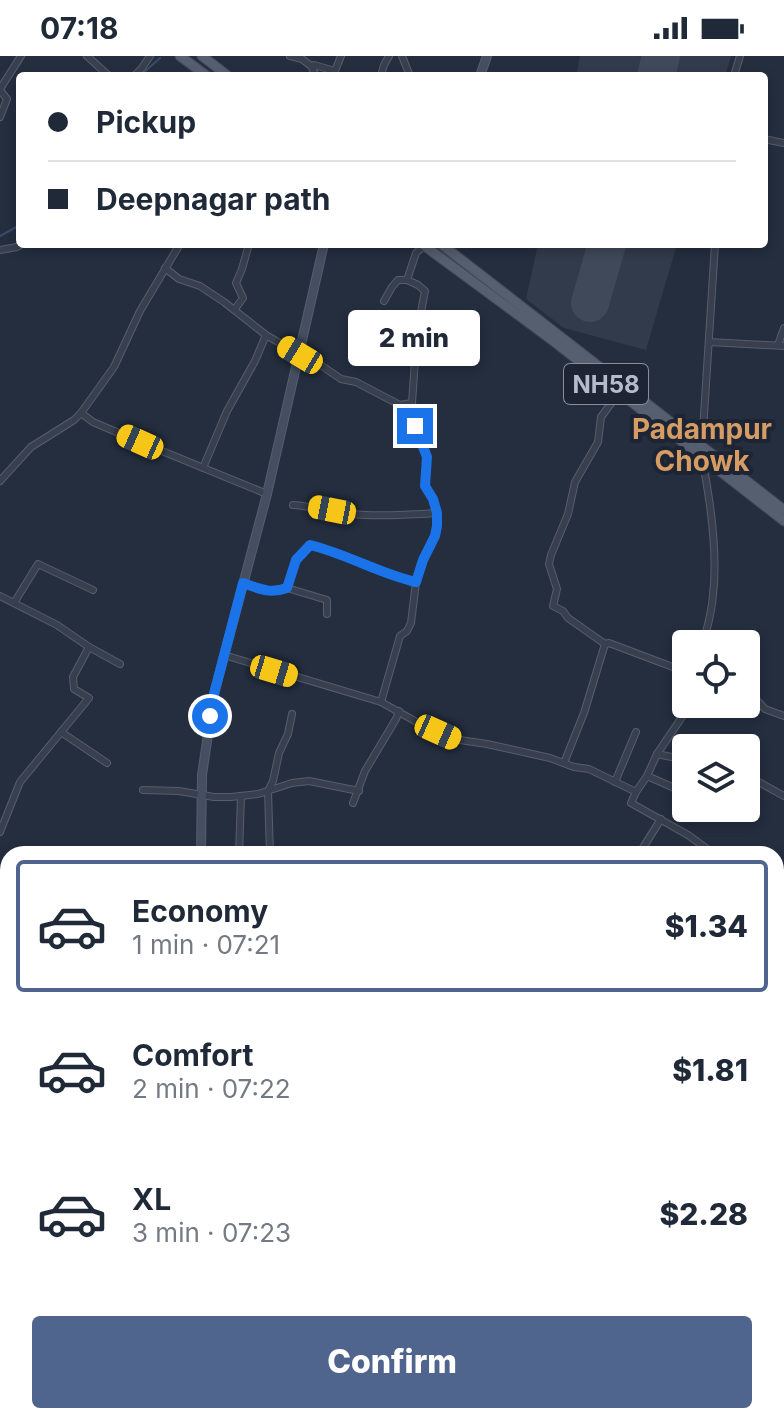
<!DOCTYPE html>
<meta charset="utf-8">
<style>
:root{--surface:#fff;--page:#f6f6f7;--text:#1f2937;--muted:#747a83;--line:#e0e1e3;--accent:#50658e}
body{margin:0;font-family:Inter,sans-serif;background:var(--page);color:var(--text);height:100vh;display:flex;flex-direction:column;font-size:30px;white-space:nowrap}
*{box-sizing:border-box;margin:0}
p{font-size:26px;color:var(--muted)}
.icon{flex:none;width:44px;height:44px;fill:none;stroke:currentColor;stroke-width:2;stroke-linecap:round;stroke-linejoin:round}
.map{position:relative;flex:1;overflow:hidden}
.drawer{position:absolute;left:0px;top:790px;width:784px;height:578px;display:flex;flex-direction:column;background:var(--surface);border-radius:24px 24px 0 0;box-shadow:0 4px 12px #0003}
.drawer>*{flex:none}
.hud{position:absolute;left:16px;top:16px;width:752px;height:176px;border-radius:8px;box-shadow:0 4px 12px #0003;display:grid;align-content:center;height:176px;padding:0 32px;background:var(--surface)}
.fabs{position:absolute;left:672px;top:574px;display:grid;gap:16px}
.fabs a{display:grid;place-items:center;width:88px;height:88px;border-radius:8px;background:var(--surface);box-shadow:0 4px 12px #0003;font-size:40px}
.end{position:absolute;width:36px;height:36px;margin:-18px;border:10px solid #1a73e8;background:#fff;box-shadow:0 0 0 4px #fff}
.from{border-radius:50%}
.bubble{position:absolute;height:56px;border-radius:8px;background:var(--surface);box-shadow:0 4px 12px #0003;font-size:26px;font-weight:800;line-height:56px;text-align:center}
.car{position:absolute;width:24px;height:48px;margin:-24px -12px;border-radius:10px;box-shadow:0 0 6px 2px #0007;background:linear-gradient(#f5c518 24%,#345 0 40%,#f5c518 0 76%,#345 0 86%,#f5c518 0)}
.hud b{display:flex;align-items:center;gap:28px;height:76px;font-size:30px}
.hud b+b{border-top:2px solid var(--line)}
.hud i{width:20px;height:20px;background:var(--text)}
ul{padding:14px 0 0;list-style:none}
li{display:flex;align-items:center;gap:24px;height:132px;margin:0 16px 12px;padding:0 16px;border:4px solid transparent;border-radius:8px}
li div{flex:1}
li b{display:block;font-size:30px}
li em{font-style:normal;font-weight:800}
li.selected{border-color:var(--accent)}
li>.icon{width:72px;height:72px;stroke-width:1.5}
.cta{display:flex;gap:16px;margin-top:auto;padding:16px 32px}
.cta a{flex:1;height:92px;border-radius:8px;background:var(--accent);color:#fff;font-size:32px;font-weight:800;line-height:92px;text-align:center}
.status{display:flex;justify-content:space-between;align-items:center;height:56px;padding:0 40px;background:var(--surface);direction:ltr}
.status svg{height:22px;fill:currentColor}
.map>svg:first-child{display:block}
.airport{fill:#323b4c}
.green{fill:#263b40}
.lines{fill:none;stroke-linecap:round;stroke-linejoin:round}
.stream{stroke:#3a4a68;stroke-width:2}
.canal{stroke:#3a4a68;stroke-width:6}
.runway{stroke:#3f495a;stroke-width:38}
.street-casing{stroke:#565e6c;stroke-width:8}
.secondary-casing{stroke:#565e6c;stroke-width:10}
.primary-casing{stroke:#424958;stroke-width:11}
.street{stroke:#38404f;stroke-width:6}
.secondary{stroke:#464f62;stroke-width:8}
.primary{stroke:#565f6f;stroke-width:9}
.route{stroke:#1a73e8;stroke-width:10}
.labels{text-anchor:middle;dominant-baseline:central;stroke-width:8;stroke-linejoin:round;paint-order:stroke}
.shield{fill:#1d2534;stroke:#878e9c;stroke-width:2}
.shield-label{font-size:24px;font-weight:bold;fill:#b5bbc9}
.neighbourhood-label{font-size:28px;font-weight:bold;fill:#d59c64;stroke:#1d2534}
</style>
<div class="status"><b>07:18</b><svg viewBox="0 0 49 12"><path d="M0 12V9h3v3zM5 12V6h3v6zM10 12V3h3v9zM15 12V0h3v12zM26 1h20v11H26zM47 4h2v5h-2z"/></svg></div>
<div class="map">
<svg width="784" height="1367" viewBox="0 0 784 1367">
<rect width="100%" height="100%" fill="#242e3f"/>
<g class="airport">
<polygon points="580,0 731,0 725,20 576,20"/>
<polygon points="538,188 677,188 646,294 564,272 526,243"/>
</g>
<polygon class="green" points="0,1341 8,1344 8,1360 74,1360 84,1367 0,1367"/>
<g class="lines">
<g class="stream">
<polyline points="140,20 160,2"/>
<polyline points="0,180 20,169"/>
</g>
<polyline class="canal" points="216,1360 218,1367 220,1367"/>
<g class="runway">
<polyline points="656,20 661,0"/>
<polyline points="590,247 607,188"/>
</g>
<defs>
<g id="street">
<polyline points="87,0 109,20"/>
<polyline points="290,0 302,3 311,10"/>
<polyline points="402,0 410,20"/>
<polyline points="134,20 142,12 150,0"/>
<polyline points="316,20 311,10 314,9 335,15 341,0"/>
<polyline points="381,20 384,9 389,0"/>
<polyline points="734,20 740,0"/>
<polyline points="0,33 21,0"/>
<polyline points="0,34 7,43 0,61"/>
<polyline points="764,83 784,87"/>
<polyline points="0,194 17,191 22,188"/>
<polyline points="165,212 179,223 200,230 224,246 266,279 300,299 306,299 341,323 356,326 400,349 412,347"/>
<polyline points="384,245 392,231 398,224 407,224"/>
<polyline points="235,253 243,242 236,227 242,213 249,188"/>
<polyline points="709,286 784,290"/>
<polyline points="778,289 784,272"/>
<polyline points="81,357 93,366 140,386 267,438"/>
<polyline points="702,390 715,188"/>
<path d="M702,402C710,443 718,498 713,539C712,556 707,572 703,588"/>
<polyline points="203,412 227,355 255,305 266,279"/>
<polyline points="0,425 31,391 74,364 81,357 114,311 140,255 180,188"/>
<path d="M293,449C310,450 325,454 342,457C373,461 406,459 437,457"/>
<path d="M243,527C260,533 270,538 287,532L296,504L310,489C347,498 380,518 416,526"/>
<polyline points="287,532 327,544 327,558"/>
<polyline points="0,540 57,569 89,591 120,608"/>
<polyline points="14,547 38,508 93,534"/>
<polyline points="605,588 609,587 686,616"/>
<polyline points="224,599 381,646 422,669 453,683 487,688 550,702 574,711 589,713 636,736 647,720 657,698 682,661 686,639"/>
<polyline points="746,637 754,641 765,653 784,660"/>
<polyline points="381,646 400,580 407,575 411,567 416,526 423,504 435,480 437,470 437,457 433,443 425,430 427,401 415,370 412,347 415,304 415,287 425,235 418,229 407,224 416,197 424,190"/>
<polyline points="61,676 107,707"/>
<polyline points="657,698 686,704"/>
<polyline points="564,707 584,657 605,588 568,562 563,555 553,550 557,533 549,508 551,499 568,458 575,426 598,386 601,361 618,338"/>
<polyline points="746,719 784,740"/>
<polyline points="647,720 686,737"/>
<polyline points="615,726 636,676"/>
<polyline points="143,734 179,735 214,741 231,741 258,738 292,727 309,725 359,735"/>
<polyline points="636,736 631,747 688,779 714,798"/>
<polyline points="353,747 365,715 396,663 399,655"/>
<polyline points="746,752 748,753"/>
<polyline points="0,776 20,726 89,642 74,633 73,621 89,591"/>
<polyline points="239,798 241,741"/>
<polyline points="270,798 268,735 273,725 279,697 288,678 292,658"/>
<polyline points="639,798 661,763"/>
<polyline points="776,844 784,851"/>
<polyline points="0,856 8,859"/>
<polyline points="776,904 784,908"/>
<polyline points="776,949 784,953"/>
</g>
<g id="secondary">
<polyline points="480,20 487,0"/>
<polyline points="201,798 202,719 214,638 267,438 324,188"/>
<polyline points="207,1360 209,1367"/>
</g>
<g id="primary">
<polyline points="180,0 207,20"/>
<polyline points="202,0 228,20"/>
<polyline points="422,188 552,284 784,465"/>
<polyline points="441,188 784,454"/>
</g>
</defs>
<use href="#street" class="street-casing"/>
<use href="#secondary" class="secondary-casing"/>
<use href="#primary" class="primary-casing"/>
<use href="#street" class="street"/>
<use href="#secondary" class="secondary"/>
<use href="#primary" class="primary"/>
</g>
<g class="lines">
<path class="route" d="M210,660L214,638L243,527C260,533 270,538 287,532L296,504L310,489C347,498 380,518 416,526L423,504L435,480L437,470V457L433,443L425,430L427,401L415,370"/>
</g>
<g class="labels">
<rect class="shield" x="564" y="308" width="84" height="40" rx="6"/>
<g class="shield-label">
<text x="606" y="328">NH58</text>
</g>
<g class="neighbourhood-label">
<text x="702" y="373">Padampur<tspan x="702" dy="32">Chowk</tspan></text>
</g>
</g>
</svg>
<div class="fabs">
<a><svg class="icon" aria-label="locate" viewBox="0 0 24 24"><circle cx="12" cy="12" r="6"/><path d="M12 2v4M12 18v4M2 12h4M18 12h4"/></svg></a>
<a><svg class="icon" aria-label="layers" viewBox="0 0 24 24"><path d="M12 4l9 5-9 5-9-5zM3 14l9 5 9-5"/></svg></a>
</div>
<i class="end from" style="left:210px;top:660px"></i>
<i class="end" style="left:415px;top:370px"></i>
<div class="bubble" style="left:348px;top:254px;width:132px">2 min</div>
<i class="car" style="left:300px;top:299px;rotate:301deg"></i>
<i class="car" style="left:140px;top:386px;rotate:294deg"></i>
<i class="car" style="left:332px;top:454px;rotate:281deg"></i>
<i class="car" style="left:274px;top:615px;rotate:107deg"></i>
<i class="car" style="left:438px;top:676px;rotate:114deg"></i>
<div class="hud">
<b><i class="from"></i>Pickup</b>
<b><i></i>Deepnagar path</b>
</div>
<section class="drawer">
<ul>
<li class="selected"><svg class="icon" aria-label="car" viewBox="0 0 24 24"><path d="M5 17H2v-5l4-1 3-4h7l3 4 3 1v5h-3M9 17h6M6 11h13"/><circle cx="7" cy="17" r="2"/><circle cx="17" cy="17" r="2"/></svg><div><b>Economy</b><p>1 min · 07:21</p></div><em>$1.34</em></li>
<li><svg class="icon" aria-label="car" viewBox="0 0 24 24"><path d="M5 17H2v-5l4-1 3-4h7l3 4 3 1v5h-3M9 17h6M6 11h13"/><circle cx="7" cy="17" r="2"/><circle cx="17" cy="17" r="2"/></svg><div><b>Comfort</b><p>2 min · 07:22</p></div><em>$1.81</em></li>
<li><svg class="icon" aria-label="car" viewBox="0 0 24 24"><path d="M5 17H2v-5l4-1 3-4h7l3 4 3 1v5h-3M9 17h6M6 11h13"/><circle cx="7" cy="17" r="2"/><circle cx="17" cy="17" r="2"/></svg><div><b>XL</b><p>3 min · 07:23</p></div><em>$2.28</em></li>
</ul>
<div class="cta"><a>Confirm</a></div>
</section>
</div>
